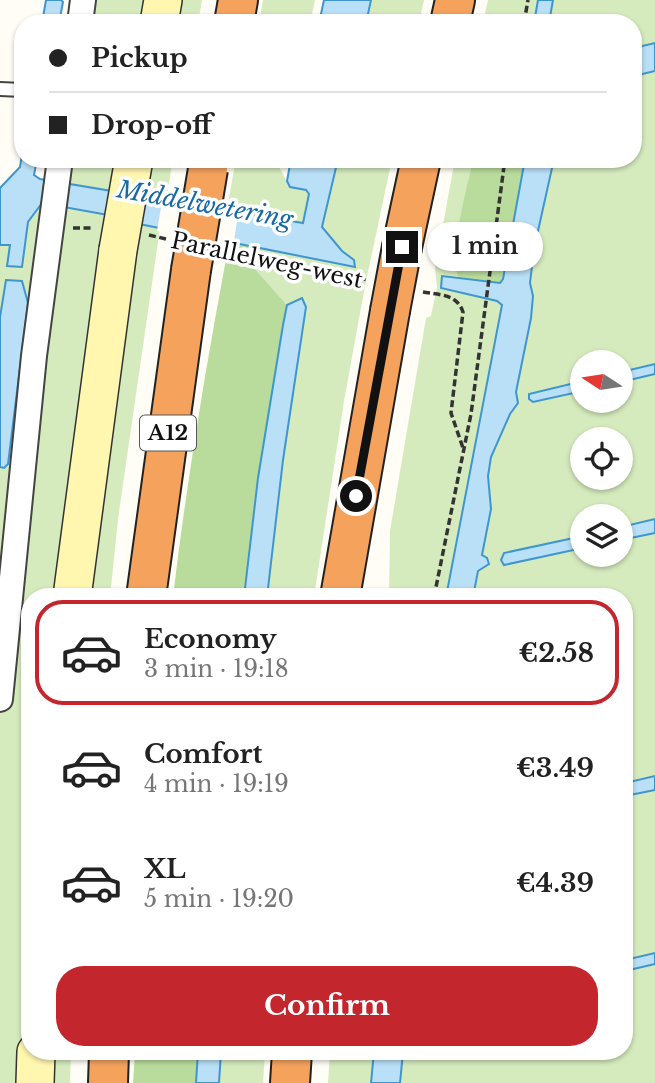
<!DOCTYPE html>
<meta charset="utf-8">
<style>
:root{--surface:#fff;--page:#f2f2f2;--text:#222;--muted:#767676;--line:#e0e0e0;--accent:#c4262e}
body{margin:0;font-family:"Libre Baskerville",serif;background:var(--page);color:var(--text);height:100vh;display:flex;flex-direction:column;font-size:26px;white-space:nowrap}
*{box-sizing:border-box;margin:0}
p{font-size:23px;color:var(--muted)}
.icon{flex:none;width:38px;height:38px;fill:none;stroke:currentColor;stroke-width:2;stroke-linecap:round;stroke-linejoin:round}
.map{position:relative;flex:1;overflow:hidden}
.drawer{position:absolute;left:21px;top:588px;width:612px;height:472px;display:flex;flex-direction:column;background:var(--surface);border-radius:28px;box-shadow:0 2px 5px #0004}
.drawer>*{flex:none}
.banner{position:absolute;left:14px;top:14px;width:628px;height:154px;border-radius:28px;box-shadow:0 2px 5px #0004;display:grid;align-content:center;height:154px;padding:0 35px;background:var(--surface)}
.needle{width:46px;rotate:282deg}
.tools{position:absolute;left:570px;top:350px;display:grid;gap:14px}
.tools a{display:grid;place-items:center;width:63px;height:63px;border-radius:50%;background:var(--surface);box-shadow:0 2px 5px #0004;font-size:35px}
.end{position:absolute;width:32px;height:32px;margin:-16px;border:9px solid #111;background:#fff;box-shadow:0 0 0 4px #fff}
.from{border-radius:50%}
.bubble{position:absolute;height:49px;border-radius:24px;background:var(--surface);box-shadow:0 2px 5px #0004;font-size:23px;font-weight:700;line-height:49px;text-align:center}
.banner b{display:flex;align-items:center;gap:24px;height:66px;font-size:26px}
.banner b+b{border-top:2px solid var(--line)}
.banner i{width:18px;height:18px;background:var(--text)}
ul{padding:12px 0 0;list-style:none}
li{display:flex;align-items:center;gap:21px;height:105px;margin:0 14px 10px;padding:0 21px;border:4px solid transparent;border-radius:28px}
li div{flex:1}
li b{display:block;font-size:26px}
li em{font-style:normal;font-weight:700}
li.on{border-color:var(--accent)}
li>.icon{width:63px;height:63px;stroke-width:1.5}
.button{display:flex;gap:14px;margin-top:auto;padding:14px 35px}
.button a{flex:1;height:80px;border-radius:28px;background:var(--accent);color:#fff;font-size:28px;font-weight:700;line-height:80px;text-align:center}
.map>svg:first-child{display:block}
.green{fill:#d5ebbd;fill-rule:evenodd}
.forest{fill:#b9dc9c}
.water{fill:#b9e0f7;stroke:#3f96cf;stroke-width:2}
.pier{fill:#fffdf5}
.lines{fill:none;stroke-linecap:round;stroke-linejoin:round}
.service-casing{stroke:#444;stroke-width:16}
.minor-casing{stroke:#444;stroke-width:28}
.secondary-casing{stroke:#333;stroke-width:40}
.motorway-casing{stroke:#222;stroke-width:42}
.path{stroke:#333;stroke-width:3.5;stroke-dasharray:7 3.5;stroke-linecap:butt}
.service{stroke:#fff;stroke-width:12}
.minor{stroke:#fff;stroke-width:24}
.secondary{stroke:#fff6b0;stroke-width:37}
.motorway{stroke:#f5a25d;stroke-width:38}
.secondary-bridge-casing{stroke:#333;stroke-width:40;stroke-linecap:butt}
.motorway-bridge-casing{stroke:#222;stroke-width:42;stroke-linecap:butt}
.secondary-bridge{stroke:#fff6b0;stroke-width:37}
.motorway-bridge{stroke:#f5a25d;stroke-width:38}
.route{stroke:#111;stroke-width:9}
.labels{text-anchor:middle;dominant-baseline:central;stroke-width:7;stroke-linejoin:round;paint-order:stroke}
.shield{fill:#fff;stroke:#585858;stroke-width:2}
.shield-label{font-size:21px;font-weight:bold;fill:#111}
.street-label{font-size:23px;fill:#111;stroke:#fff}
.water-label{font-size:24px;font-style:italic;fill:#1768a6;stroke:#fff}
</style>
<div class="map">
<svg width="655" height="1083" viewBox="0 0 655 1083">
<rect width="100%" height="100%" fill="#fffdf5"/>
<g class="green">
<polygon points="94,0 147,0 143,23 91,23"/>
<polygon points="177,0 202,0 198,23 173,23"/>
<polygon points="263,0 315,0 310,23 259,23"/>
<polygon points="371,0 424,0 419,23 366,23"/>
<polygon points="488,0 538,0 534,23 483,23"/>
<polygon points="553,0 655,0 655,43 634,48 634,23 549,23"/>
<path d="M655,71V519L621,527V516H583V536L504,553V565L583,548V555H621V540L655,533V776L625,783V597H473L478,571L488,566L490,562L482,555L491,509L488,476L491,457L510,414L518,403L516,392L531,318L533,296L530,284L534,249L554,159H634V76ZM583,362H621V401H583ZM583,439H621V478H583Z"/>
<polygon points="71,159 117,159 111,190 67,184"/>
<polygon points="150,159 173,159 166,200 144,196"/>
<polygon points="236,159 280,159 279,167 290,187 306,190 309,194 303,223 227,209"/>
<polygon points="338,159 392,159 365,286 344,401 314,597 267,597 302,298 287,305 248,261 250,246 355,267 354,260 342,251 322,227"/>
<polygon points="455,159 473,159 455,256 459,278 443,276 441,288 497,301 502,305 502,309 446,597 389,597 390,531 426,318 431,316 437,287 435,269"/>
<polygon points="42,203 108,215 57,597 30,597 30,903 21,1083 0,1083 0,467 4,468 8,464 28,303 0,317 0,245 10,245 22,267 28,222"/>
<polygon points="140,224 160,228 118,519 110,597 87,597 105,438"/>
<polygon points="655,790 655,953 625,960 625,796"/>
<polygon points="655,964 655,1083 400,1083 403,1052 625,1052 625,971"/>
<polygon points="51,1052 71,1052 70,1083 50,1083"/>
<polygon points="221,1052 265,1052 263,1083 219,1083"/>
<polygon points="330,1052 374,1052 371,1083 328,1083"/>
</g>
<g class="forest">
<path d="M473,159H525L503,279L501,283L459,278C447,256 468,186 473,159Z"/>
<path d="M229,243L250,246L248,261L287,305L258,478L244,597H173C187,478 207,360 229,243Z"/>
<polygon points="135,1052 198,1052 196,1083 133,1083"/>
</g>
<g class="water">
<polygon points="46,0 61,0 63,2 59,23 42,23"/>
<polygon points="324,0 371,0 366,23 319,23"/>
<polygon points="538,0 553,0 549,23 534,23"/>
<polygon points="655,43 655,71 634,76 634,48"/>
<polygon points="23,148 23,159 37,159 34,175 40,179 303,223 309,194 306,190 290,187 287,181 291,159 338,159 322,227 342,251 354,260 355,267 129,222 108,215 42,203 28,222 22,267 7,266 10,245 0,245 0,188 20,167"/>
<polygon points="525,159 554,159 534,249 530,283 533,296 531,318 516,392 518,403 510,414 491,457 488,476 491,509 482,555 487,558 489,564 478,571 473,597 446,597 502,305 497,301 441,288 442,276 500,283 503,279"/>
<polygon points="6,280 22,281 28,303 8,464 4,468 0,467 0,317"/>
<polygon points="302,298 306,307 283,460 267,597 244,597 258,478 283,325 287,305"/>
<polygon points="655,364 655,374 621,382 621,372"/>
<polygon points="583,381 583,391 533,402 529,399 529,394"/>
<polygon points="655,519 655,533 621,540 621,527"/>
<polygon points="583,536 583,548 504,565 501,560 504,553"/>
<polygon points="655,776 655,790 625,796 625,783"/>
<polygon points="655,953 655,964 625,971 625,960"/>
<polygon points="198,1052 221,1052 219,1083 196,1083"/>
<polygon points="374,1052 403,1052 400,1083 371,1083"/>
</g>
<polygon class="pier" points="163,196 239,208 233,247 157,231"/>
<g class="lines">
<defs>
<polyline id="service" points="0,89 23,90"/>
<g id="minor">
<polyline points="80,23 83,0"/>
<polyline points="0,699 34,356 60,159"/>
</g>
<g id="secondary">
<polyline points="159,23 163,0"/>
<polyline points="72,597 118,250"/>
<polyline points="35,1083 36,1052"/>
</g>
<g id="motorway">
<polyline points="234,23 238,0"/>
<polyline points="450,23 455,0"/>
<polyline points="402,247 421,159"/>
<polyline points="146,597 191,270"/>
<polyline points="340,597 390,311"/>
<polyline points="108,1083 109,1052"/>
<polyline points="290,1083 292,1052"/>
</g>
</defs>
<use href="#service" class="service-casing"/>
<use href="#minor" class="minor-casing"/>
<use href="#secondary" class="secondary-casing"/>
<use href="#motorway" class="motorway-casing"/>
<g class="path">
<polyline points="524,23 528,0"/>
<polyline points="73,228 93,228"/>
<polyline points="149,235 166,239"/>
<polyline points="225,251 368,280"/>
<path d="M423,292C440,295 457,294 463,312L451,413L463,448"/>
<polyline points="434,597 471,414 505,159"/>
</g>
<use href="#service" class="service"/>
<use href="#minor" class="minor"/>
<use href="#secondary" class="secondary"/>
<use href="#motorway" class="motorway"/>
<defs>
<polyline id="secondary-bridge" points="118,250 134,159"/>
<g id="motorway-bridge">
<polyline points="191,270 208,169"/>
<polyline points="390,311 402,247"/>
</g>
</defs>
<use href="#secondary-bridge" class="secondary-bridge-casing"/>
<use href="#motorway-bridge" class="motorway-bridge-casing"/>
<use href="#secondary-bridge" class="secondary-bridge"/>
<use href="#motorway-bridge" class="motorway-bridge"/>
</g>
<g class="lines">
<polyline class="route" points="356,496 402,247"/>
</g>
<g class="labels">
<rect class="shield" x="140" y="415.5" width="56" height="35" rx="5"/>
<g class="shield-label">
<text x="168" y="433">A12</text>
</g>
<g class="street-label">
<text transform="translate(267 260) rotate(12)">Parallelweg-west</text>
</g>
<g class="water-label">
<text transform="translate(205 204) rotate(10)">Middelwetering</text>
</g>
</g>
</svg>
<div class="tools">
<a><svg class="needle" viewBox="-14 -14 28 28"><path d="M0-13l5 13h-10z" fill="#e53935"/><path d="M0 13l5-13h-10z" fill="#767676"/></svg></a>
<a><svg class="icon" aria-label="locate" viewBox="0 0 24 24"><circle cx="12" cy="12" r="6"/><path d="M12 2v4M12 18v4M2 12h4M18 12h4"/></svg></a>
<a><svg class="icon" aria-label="layers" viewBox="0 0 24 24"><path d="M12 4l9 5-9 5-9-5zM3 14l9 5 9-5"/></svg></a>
</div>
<i class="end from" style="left:356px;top:496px"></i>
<i class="end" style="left:402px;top:247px"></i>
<div class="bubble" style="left:427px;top:222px;width:116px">1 min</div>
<div class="banner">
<b><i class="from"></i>Pickup</b>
<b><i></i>Drop-off</b>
</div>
<section class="drawer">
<ul>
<li class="on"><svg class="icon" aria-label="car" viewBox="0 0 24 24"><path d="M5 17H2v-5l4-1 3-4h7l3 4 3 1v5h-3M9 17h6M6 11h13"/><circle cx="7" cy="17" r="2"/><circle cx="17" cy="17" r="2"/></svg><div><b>Economy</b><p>3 min · 19:18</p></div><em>€2.58</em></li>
<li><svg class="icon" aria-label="car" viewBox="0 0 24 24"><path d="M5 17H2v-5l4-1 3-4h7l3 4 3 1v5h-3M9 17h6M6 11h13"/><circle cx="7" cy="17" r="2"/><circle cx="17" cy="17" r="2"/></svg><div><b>Comfort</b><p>4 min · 19:19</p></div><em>€3.49</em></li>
<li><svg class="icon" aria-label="car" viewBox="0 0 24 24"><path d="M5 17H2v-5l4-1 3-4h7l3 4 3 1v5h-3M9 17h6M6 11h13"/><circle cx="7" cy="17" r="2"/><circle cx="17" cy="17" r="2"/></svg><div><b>XL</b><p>5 min · 19:20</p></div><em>€4.39</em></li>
</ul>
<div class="button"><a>Confirm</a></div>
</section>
</div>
